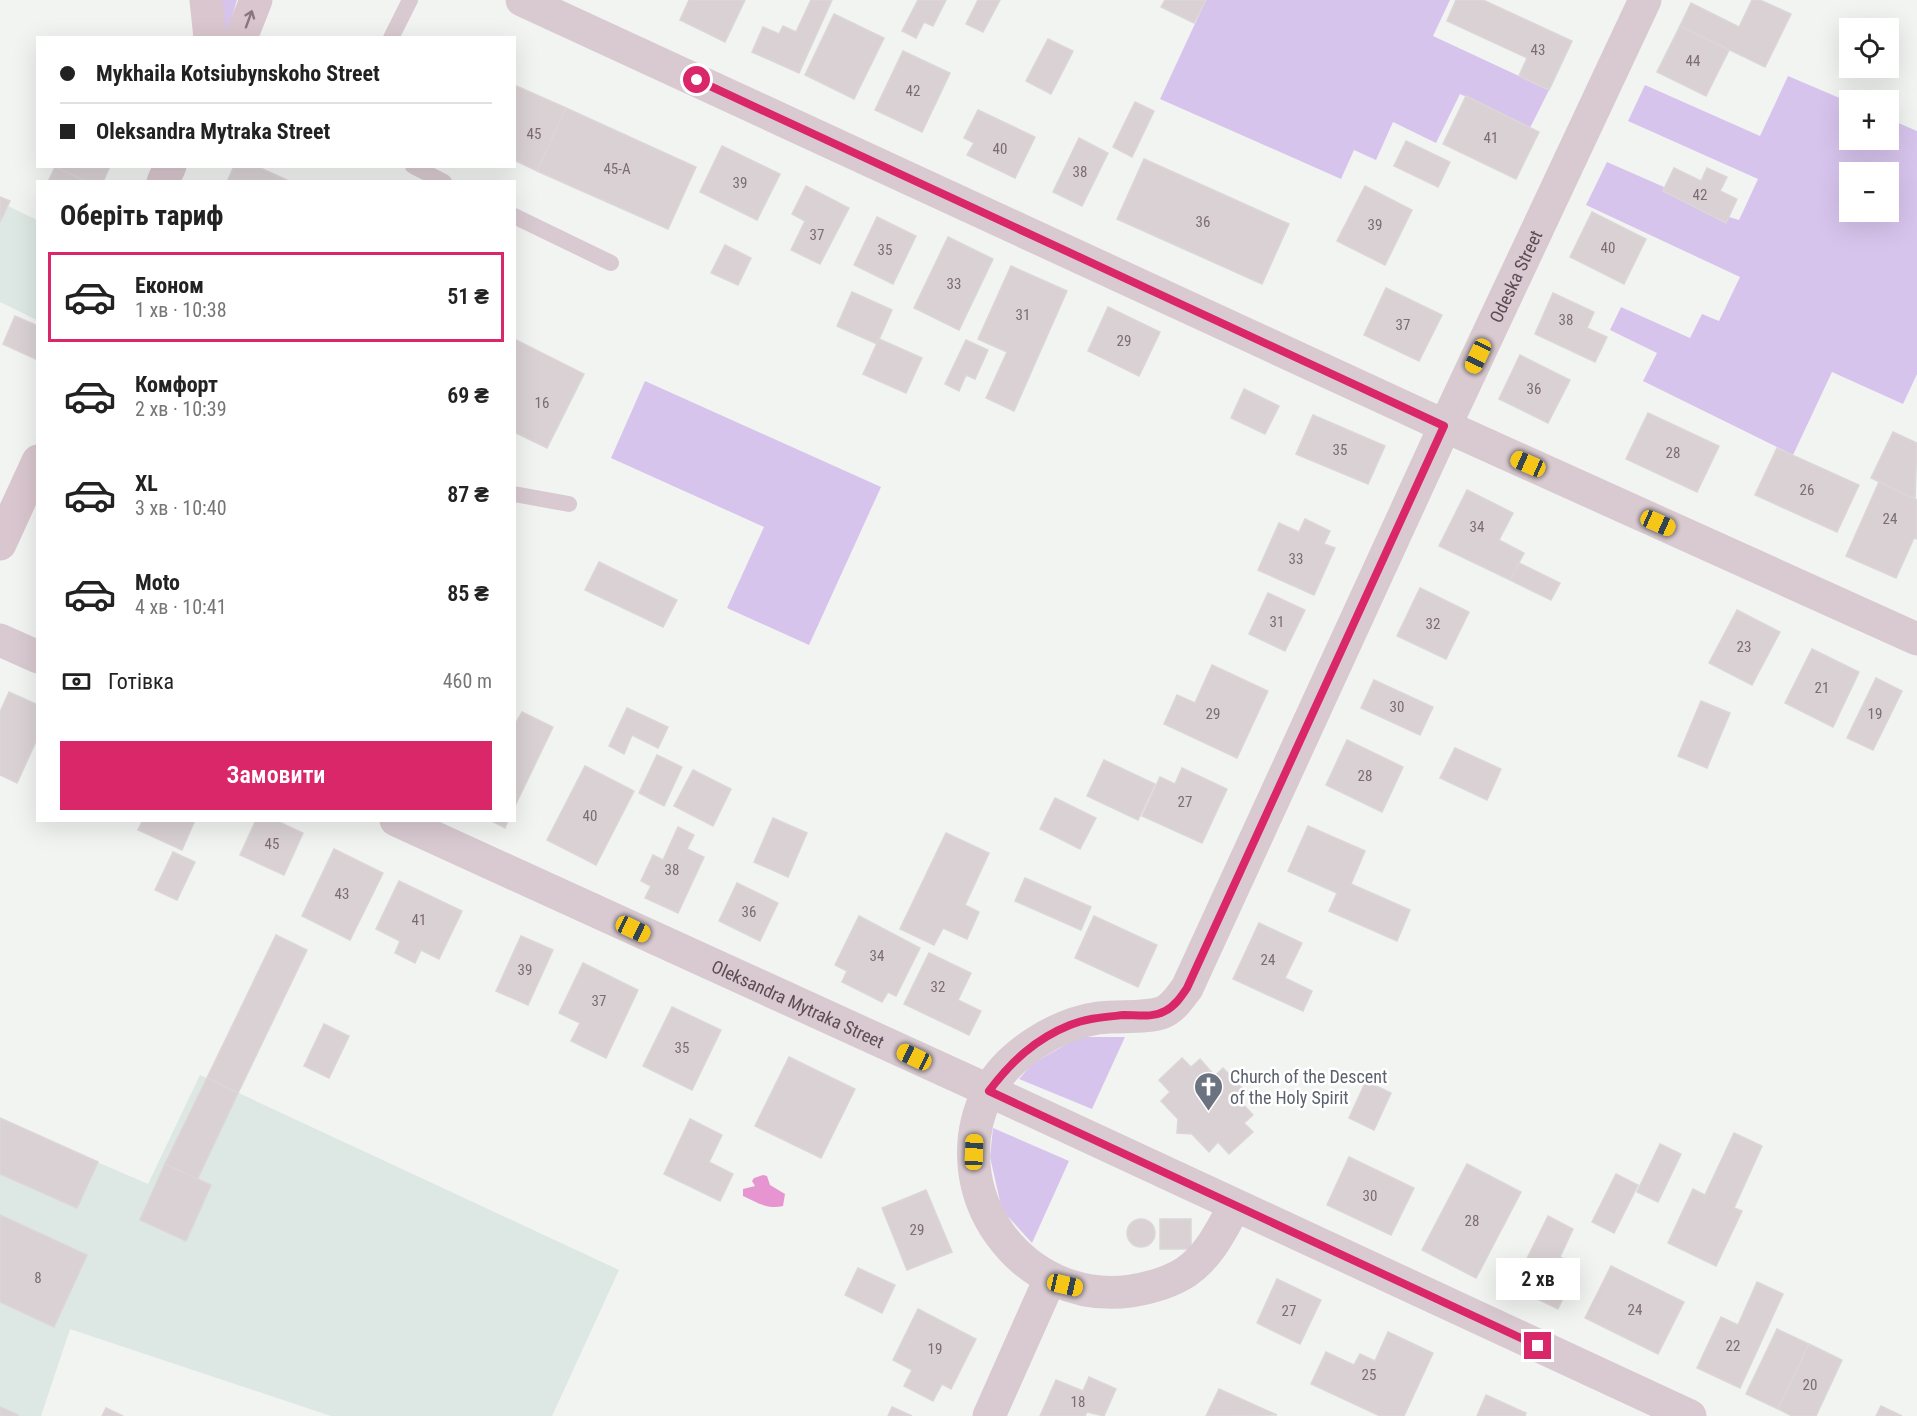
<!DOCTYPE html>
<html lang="uk">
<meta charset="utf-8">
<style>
:root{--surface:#fff;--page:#f2f2f2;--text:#222;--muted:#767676;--line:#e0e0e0;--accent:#d9276a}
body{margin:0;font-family:"Roboto Condensed",sans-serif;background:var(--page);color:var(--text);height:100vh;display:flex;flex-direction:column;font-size:22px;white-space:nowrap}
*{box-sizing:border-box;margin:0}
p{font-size:20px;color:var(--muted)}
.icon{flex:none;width:33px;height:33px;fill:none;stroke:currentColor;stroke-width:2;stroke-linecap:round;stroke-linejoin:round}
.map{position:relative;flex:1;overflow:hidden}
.sheet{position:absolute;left:36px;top:180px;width:480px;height:642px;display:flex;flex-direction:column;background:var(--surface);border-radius:0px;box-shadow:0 6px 24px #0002}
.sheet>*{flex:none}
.banner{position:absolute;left:36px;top:36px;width:480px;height:132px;border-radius:0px;box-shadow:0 6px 24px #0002;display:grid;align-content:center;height:132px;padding:0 24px;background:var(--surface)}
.tools{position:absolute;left:1839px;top:18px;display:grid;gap:12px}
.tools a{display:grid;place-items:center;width:60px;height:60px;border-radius:0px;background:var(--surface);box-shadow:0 6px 24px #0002;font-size:30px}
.end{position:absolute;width:27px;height:27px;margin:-14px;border:8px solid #d9276a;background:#fff;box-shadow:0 0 0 3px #fff}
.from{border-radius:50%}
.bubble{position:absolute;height:42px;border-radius:0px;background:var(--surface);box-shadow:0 6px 24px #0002;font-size:20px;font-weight:600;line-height:42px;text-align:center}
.car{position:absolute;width:18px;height:36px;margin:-18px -9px;border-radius:8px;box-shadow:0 0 4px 2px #0007;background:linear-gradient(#f5c518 24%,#345 0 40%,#f5c518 0 76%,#345 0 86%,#f5c518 0)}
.banner b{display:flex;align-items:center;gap:21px;height:57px;font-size:22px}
.banner b+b{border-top:2px solid var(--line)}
.banner i{width:15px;height:15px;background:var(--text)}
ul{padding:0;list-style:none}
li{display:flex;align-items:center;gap:18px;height:90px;margin:0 12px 9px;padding:0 12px;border:3px solid transparent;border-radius:0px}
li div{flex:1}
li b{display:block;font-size:22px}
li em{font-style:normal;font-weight:600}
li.current{border-color:var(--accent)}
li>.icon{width:54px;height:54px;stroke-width:1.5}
h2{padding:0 24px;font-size:27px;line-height:72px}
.pay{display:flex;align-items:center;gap:15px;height:66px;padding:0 24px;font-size:22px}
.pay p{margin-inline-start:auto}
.primary-button{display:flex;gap:12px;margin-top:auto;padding:12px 24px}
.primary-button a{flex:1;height:69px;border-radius:0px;background:var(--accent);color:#fff;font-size:24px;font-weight:600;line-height:69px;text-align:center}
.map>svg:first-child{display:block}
.commercial{fill:#dde7e4}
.green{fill:#d7c4ed;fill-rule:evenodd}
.water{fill:#e795d1}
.building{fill:#d9d1d4;stroke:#dcd6d8;stroke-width:1.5}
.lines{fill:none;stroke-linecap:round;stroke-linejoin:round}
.lane{stroke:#d8cad0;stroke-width:16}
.street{stroke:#d8cad0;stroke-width:33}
.secondary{stroke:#d9c6ce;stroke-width:33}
.oneway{stroke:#89767f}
.route{stroke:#d9276a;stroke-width:8}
.labels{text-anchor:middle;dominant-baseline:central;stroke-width:5;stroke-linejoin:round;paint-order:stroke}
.number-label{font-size:15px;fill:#7d6c74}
.street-label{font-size:18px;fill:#5e4b54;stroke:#fff}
.worship-label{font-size:18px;fill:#5b616d;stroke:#fff;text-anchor:start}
</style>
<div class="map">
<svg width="1917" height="1416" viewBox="0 0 1917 1416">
<rect width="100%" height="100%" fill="#f2f4f2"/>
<g class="commercial">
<polygon points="0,197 10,201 8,206 37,220 37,320 0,302"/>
<polygon points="200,1075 619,1270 552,1416 331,1416 70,1329 41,1416 0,1416 0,1120 148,1184"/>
</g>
<g class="green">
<polygon points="219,0 237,0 226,37"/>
<polygon points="1206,0 1450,0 1433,36 1549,90 1530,128 1460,94 1436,143 1393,122 1376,160 1354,150 1341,179 1160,99"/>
<path d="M1788,76L1849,102L1850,140H1888L1889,119L1917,131V374L1903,404L1832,372L1793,455L1643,381L1657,353L1610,330L1621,307L1690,338L1702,314L1719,321L1740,277L1586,205L1607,162L1664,187L1663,191L1725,222L1729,217L1739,220L1758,179L1628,121L1645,85L1760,136ZM1850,172H1888V212H1850Z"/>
<polygon points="645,381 881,487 809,645 727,608 764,527 611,458"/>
<polygon points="1079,1037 1125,1037 1092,1109 1019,1079 1032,1064"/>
<polygon points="993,1128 1069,1161 1032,1243 1002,1210 990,1157"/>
</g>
<path class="water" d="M763,1175L767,1176L770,1185L785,1194L783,1206C768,1210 756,1202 743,1196V1189L755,1186L752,1181L754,1178Z"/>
<g class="building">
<polygon points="689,0 745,0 725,42 680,20"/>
<polygon points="811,0 832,0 799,73 752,52 763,27 779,34 783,26 796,32"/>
<polygon points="918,0 946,0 933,26 924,22 916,38 902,31"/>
<polygon points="978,0 1000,0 983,32 966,24"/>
<polygon points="1165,0 1206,0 1194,23 1161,7"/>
<polygon points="1456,0 1483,0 1572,41 1549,90 1519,76 1527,58 1447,21"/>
<polygon points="1752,0 1760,0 1791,14 1765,67 1680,26 1691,3 1739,27"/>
<polygon points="834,14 884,38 854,99 805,75"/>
<polygon points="1680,26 1729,50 1706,96 1657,72"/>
<polygon points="1048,39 1073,51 1051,94 1026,81"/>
<polygon points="903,51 950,73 922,132 875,110"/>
<polygon points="514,85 566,108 537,171 514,160"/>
<polygon points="1466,96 1539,132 1516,179 1443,144"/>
<polygon points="1135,102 1154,111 1132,157 1113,147"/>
<polygon points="566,108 696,167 668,229 537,171"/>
<polygon points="978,110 1035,137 1015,178 967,155 974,143 964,138"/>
<polygon points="1079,138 1108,153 1082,206 1053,192"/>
<polygon points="1406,141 1450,162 1438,187 1394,166"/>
<polygon points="722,146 780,174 757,220 700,192"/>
<polygon points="1144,159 1289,224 1262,284 1117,219"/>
<polygon points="55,166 110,166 103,182 87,182"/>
<polygon points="234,166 256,166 289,181 227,182"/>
<polygon points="55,167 87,182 48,182"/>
<polygon points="1674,168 1701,181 1707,168 1727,177 1720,191 1737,199 1726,223 1663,191"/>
<polygon points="806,186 849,208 820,264 791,250 805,221 792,214"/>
<polygon points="1365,186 1412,210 1385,265 1337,241"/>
<polygon points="0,197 10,201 0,222"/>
<polygon points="1592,212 1646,239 1624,284 1570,257"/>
<polygon points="877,217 916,236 893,284 854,265"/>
<polygon points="948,237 993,259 959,330 914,308"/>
<polygon points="725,245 751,258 738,285 711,273"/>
<polygon points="1011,266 1067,291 1014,411 986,398 1007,352 978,339"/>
<polygon points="1386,288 1442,315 1419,361 1364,335"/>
<polygon points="852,292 892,310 877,344 837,326"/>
<polygon points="1553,293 1594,312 1587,328 1607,337 1595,362 1535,334"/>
<polygon points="1108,307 1160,332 1139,376 1088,351"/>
<polygon points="15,316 38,326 38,360 3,344"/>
<polygon points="514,339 584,374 547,448 514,432"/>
<polygon points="879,339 922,358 906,393 863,374"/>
<polygon points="966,340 988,350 975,379 966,375 959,391 945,384"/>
<polygon points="1520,355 1570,380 1548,423 1499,399"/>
<polygon points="1244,389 1279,406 1265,434 1231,418"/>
<polygon points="1648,413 1719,446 1697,492 1626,459"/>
<polygon points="1313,415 1385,446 1368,484 1296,454"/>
<polygon points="1893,432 1917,443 1915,499 1871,478"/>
<polygon points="1777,448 1859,485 1837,532 1755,495"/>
<polygon points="1879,482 1917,500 1917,539 1914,538 1896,578 1846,556"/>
<polygon points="1467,490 1513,513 1499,540 1524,553 1510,580 1439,546"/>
<polygon points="1305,519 1330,531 1324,544 1335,548 1314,595 1258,570 1279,523 1299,532"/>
<polygon points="599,562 677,600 663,627 585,590"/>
<polygon points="1519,563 1560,583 1551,600 1510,580"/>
<polygon points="1420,588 1469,612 1446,659 1397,636"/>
<polygon points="1268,593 1305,610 1285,651 1249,634"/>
<polygon points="1737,610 1780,632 1752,685 1709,663"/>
<polygon points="1812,649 1859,672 1833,727 1785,703"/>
<polygon points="1212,665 1268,691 1237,758 1164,724 1177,695 1195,703"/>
<polygon points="1876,678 1902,691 1873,750 1847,738"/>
<polygon points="1374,680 1433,707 1420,735 1361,708"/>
<polygon points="9,692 38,705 38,737 17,783 0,775 0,712"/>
<polygon points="1701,701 1730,713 1707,768 1678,756"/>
<polygon points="627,708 668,727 658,748 632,735 624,754 609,746"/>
<polygon points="522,712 553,727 514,808 514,726"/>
<polygon points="1347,740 1403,767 1382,812 1326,785"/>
<polygon points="1455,748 1501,769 1487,800 1440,778"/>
<polygon points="657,755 682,767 664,806 639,793"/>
<polygon points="1104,760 1155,784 1138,820 1087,796"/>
<polygon points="585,766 634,791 596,865 547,840"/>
<polygon points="1182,768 1227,789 1202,843 1142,816 1160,777 1175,784"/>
<polygon points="693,770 731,789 713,826 674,806"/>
<polygon points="1055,798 1096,818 1080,849 1040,829"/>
<polygon points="773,818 807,833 788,877 754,862"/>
<polygon points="143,820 195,820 182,850 138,830"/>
<polygon points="256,820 275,820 303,833 284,875 240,855"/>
<polygon points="490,820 508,820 505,828"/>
<polygon points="1308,826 1365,851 1351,884 1410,910 1397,941 1329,911 1337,893 1288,871"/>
<polygon points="678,827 694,835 687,849 704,857 678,913 645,898 651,886 641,881 653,855 663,860"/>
<polygon points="946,833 989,853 965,905 979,912 967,939 943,928 934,945 900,929"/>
<polygon points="334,849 383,873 350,940 302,916"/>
<polygon points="173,852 195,862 177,900 155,890"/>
<polygon points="1025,878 1091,907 1081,930 1015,901"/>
<polygon points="399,881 462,911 439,959 421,950 415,963 395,953 400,941 376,929"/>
<polygon points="737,883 778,903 760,941 719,921"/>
<polygon points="859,916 920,948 896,996 888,992 882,1002 842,982 847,971 835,965"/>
<polygon points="1094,916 1157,945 1138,987 1075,958"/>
<polygon points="1259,923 1302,943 1285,978 1312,991 1303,1011 1233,979"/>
<polygon points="276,935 307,950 238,1093 207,1078"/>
<polygon points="521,936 553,950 528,1005 496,991"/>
<polygon points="929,953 971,973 958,1000 981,1011 969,1035 904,1004"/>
<polygon points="583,963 638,990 606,1058 571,1041 580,1023 559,1013"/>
<polygon points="672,1007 721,1030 692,1090 643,1066"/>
<polygon points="324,1024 349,1036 329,1078 304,1066"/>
<polygon points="789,1057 855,1089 821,1158 755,1126"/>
<polygon points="1182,1058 1191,1067 1200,1059 1215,1076 1223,1068 1245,1091 1237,1098 1253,1115 1244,1123 1253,1132 1229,1154 1218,1142 1209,1152 1192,1134 1177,1133 1178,1119 1161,1101 1170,1092 1159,1080"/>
<polygon points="207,1078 238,1093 197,1180 165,1164"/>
<polygon points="1366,1081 1391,1093 1374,1130 1349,1118"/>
<polygon points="0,1118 98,1162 77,1208 0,1174"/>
<polygon points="690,1119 722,1135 709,1162 733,1174 720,1201 664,1174"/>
<polygon points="1734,1133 1762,1146 1734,1208 1742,1211 1716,1266 1668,1243 1693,1189 1705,1195"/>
<polygon points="1660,1144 1681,1154 1658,1202 1637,1192"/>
<polygon points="1349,1157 1414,1188 1391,1235 1327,1205"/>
<polygon points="165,1164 211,1185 186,1241 140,1220"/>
<polygon points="1467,1164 1521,1192 1476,1278 1422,1250"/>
<polygon points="1616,1174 1638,1185 1614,1233 1592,1222"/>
<polygon points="926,1190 952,1252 907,1270 882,1208"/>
<polygon points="0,1215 87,1255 54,1327 0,1302"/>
<polygon points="1548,1216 1573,1229 1560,1257 1578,1266 1558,1309 1513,1287"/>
<circle cx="1141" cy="1233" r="14"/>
<rect x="1160" y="1219" width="31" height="30"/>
<polygon points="1611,1266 1684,1302 1658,1354 1585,1318"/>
<polygon points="858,1268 895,1285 882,1313 845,1295"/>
<polygon points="1277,1279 1321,1300 1300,1344 1257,1323"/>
<polygon points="1757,1282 1783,1294 1740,1388 1697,1368 1721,1317 1738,1325"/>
<polygon points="918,1309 976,1339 951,1389 942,1384 933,1401 904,1386 912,1370 893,1360"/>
<polygon points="1777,1329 1809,1344 1778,1409 1746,1394"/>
<polygon points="1388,1332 1433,1353 1404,1416 1380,1416 1311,1384 1326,1352 1354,1365 1360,1354 1375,1361"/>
<polygon points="1809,1344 1842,1360 1816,1416 1792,1416 1778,1409"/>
<polygon points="1089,1377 1116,1389 1104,1416 1087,1412 1085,1416 1040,1416 1056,1380 1083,1391"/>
<polygon points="1219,1389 1277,1415 1206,1416"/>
<polygon points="1486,1395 1526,1413 1525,1416 1477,1416"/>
<polygon points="1881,1406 1902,1416 1876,1416"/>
<polygon points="0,1407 18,1415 18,1416 0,1416"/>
<polygon points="892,1407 912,1416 888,1416"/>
<polygon points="106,1408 123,1416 102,1416"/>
</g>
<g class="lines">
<g class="lane">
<polyline points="391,38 410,0"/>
<polyline points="413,166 444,182"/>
<polyline points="514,216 611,263"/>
<polyline points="514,494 569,504"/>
</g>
<g class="street">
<polyline points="522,0 1445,426 1917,639"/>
<polyline points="0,640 38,657"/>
<path id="s1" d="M396,820L979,1086L1690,1416"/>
<path id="s2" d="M1234,1207C1221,1231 1209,1256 1186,1272C1169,1283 1150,1288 1131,1291C1021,1306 939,1191 988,1092C1008,1054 1057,1024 1098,1018C1119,1015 1142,1019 1161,1013C1173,1009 1180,997 1187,988L1445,426L1645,0"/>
<polyline points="989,1416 1050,1279"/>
</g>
<g class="secondary">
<polyline points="206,0 210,38"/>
<polyline points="241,38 256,0"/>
<polyline points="163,182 170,166"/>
<polyline points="0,544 38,461"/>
</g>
</g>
<defs><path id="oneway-shaft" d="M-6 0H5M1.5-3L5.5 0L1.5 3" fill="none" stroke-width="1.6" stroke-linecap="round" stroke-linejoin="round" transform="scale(1.5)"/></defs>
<use class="oneway" href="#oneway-shaft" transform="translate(249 19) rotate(-70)"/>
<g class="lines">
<path class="route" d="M697,80L1444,426L1187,988C1181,997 1175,1006 1165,1011C1153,1018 1138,1015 1124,1015C1106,1017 1087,1018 1070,1025C1035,1039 1011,1062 989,1091L1538,1346"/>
</g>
<defs>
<symbol id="church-pin" viewBox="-11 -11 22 30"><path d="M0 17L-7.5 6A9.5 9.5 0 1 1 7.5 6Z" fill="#6b7280" stroke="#fff"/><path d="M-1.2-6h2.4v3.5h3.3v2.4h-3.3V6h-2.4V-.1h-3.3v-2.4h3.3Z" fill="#fff"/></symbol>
</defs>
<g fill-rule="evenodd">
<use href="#church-pin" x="1192" y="1070" width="33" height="45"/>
</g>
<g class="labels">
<g class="number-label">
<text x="1538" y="50">43</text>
<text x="1693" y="61">44</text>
<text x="913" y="91">42</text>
<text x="534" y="134">45</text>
<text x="1491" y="138">41</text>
<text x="1000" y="149">40</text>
<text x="617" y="169">45-А</text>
<text x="1080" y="172">38</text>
<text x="740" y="183">39</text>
<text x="1700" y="195">42</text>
<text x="1203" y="222">36</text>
<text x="1375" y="225">39</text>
<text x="817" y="235">37</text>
<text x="1608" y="248">40</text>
<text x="885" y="250">35</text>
<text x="954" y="284">33</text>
<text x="1023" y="315">31</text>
<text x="1566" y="320">38</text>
<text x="1403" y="325">37</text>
<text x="1124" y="341">29</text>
<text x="1534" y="389">36</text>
<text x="542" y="403">16</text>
<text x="1340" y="450">35</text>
<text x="1673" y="453">28</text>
<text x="1807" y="490">26</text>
<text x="1890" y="519">24</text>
<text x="1477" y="527">34</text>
<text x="1296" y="559">33</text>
<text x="1277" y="622">31</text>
<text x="1433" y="624">32</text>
<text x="1744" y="647">23</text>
<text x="1822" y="688">21</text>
<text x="1397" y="707">30</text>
<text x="1213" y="714">29</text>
<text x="1875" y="714">19</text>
<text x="1365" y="776">28</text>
<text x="1185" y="802">27</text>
<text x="590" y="816">40</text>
<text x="272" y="844">45</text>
<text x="672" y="870">38</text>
<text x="342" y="894">43</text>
<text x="749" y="912">36</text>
<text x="419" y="920">41</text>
<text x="877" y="956">34</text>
<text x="1268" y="960">24</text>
<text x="525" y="970">39</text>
<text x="938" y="987">32</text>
<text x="599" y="1001">37</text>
<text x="682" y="1048">35</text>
<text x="1370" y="1196">30</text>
<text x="1472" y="1221">28</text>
<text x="917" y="1230">29</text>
<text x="38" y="1278">8</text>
<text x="1635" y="1310">24</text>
<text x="1289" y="1311">27</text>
<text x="1733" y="1346">22</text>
<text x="935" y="1349">19</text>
<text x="1369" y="1375">25</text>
<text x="1810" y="1385">20</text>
<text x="1078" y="1402">18</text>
</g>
<g class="street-label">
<text stroke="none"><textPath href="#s2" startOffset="1461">Odeska Street</textPath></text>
<text stroke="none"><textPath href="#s1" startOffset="442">Oleksandra Mytraka Street</textPath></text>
</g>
<g class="worship-label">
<text x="1230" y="1076">Church of the Descent<tspan x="1230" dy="21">of the Holy Spirit</tspan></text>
</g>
</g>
</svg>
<div class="tools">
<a><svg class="icon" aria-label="locate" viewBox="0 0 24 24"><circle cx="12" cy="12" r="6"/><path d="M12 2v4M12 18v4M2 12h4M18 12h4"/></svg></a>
<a>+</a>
<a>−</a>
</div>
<i class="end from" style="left:697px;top:80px"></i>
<i class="end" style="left:1538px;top:1346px"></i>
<div class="bubble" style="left:1496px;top:1258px;width:84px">2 хв</div>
<i class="car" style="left:1478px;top:356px;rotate:205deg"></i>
<i class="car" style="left:1528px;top:464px;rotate:294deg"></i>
<i class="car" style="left:1658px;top:523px;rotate:114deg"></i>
<i class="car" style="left:633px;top:929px;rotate:115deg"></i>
<i class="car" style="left:914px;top:1057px;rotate:295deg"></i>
<i class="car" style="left:974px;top:1152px;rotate:2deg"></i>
<i class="car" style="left:1065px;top:1285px;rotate:103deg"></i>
<div class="banner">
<b><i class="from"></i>Mykhaila Kotsiubynskoho Street</b>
<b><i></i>Oleksandra Mytraka Street</b>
</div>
<section class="sheet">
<h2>Оберіть тариф</h2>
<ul>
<li class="current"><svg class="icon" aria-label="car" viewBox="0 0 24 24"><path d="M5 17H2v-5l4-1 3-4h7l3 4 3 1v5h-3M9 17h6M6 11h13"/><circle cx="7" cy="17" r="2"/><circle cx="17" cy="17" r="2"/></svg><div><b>Економ</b><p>1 хв · 10:38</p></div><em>51 ₴</em></li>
<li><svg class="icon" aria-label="car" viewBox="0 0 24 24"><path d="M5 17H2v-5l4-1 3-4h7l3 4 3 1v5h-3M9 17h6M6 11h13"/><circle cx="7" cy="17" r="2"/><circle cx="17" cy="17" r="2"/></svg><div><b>Комфорт</b><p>2 хв · 10:39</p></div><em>69 ₴</em></li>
<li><svg class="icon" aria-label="car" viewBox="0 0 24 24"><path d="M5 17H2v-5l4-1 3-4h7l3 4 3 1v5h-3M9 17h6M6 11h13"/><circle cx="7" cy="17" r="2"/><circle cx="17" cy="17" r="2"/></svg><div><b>XL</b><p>3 хв · 10:40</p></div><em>87 ₴</em></li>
<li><svg class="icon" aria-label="car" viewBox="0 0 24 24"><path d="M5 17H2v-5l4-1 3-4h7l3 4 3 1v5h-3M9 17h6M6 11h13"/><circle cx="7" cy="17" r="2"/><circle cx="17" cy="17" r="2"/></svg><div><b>Moto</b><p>4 хв · 10:41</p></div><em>85 ₴</em></li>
</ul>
<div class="pay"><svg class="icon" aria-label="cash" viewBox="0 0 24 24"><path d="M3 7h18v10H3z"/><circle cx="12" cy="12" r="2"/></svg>Готівка<p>460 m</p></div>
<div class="primary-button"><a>Замовити</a></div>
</section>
</div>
